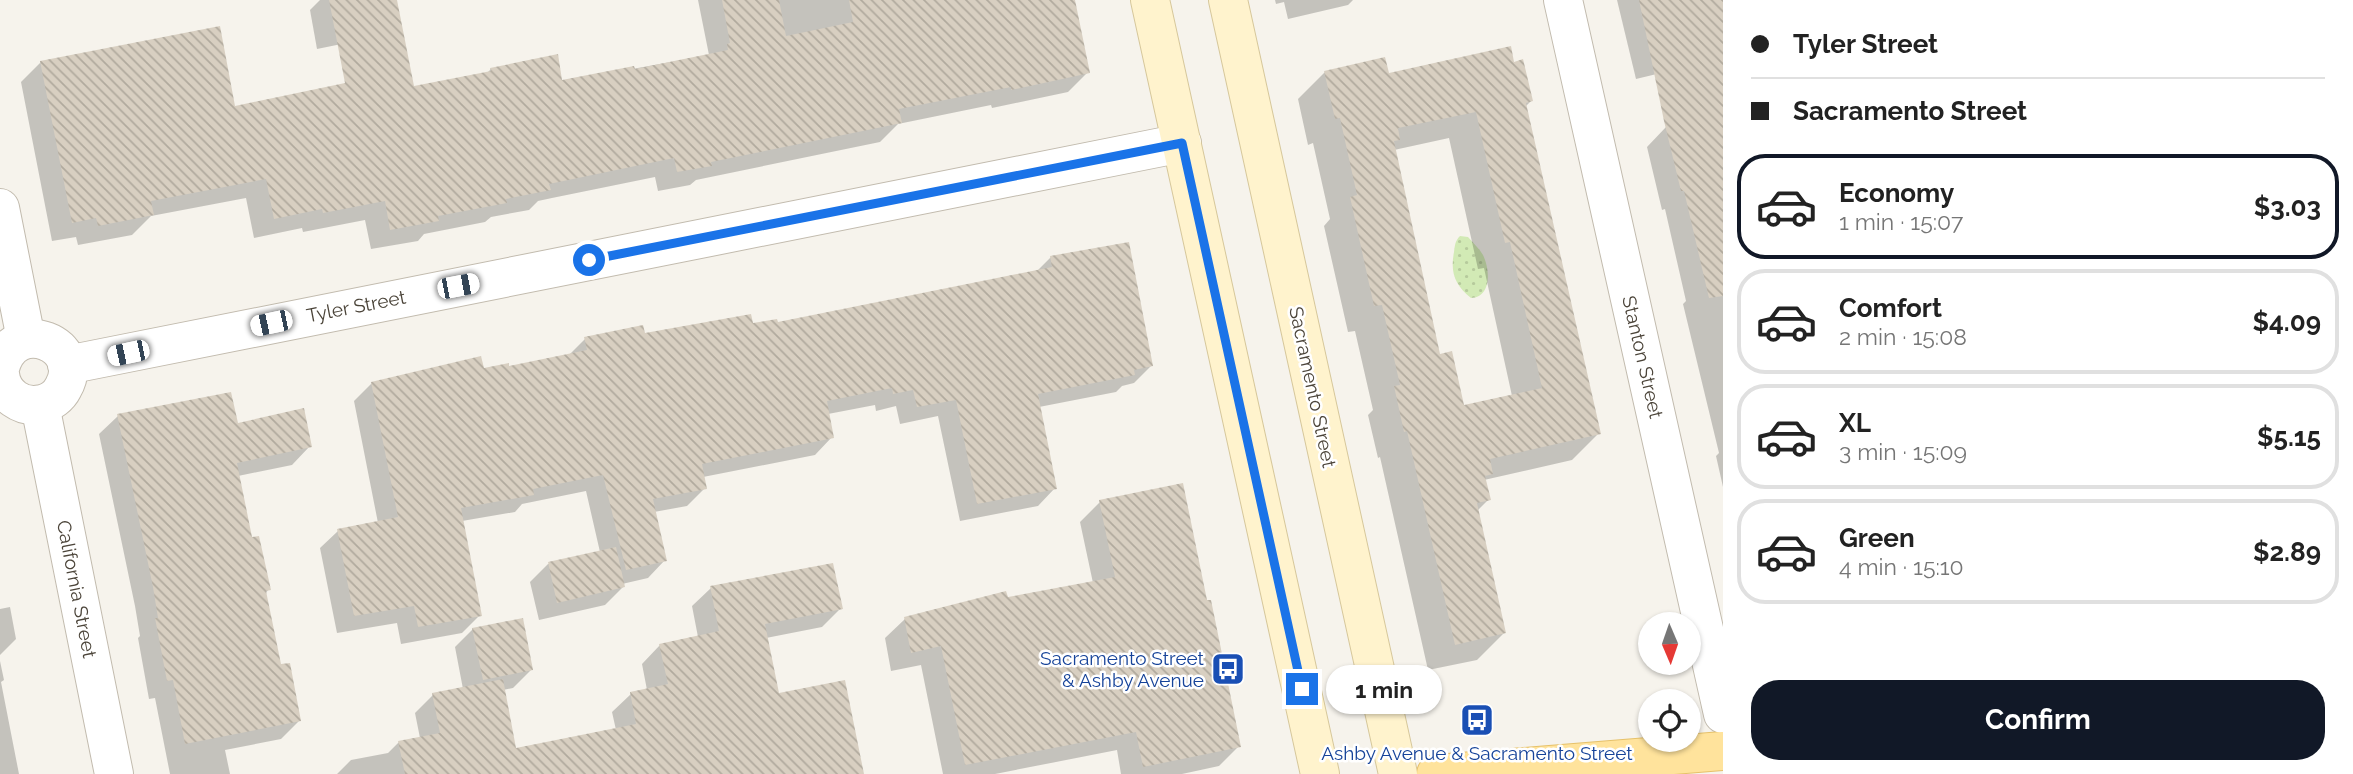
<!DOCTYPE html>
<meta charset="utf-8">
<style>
:root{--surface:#fff;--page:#f6f6f6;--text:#222;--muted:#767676;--line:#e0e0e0;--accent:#111827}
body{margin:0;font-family:Raleway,sans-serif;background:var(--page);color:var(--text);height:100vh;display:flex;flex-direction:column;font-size:26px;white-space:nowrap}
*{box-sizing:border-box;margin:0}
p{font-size:23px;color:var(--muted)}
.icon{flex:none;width:38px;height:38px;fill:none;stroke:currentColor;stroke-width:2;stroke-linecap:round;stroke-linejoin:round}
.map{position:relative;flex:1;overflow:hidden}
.details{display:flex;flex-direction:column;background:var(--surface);width:630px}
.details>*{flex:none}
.hud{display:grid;align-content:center;height:154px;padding:0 28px;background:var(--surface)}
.needle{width:46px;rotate:178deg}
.buttons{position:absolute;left:1638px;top:612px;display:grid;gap:14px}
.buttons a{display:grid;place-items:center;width:63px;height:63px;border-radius:50%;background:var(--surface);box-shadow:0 2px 5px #0004;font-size:35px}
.end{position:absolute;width:32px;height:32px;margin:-16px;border:9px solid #1a73e8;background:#fff;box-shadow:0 0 0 4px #fff}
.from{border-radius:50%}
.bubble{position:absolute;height:49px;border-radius:24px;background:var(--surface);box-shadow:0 2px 5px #0004;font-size:23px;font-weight:700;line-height:49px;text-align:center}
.car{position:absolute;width:21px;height:42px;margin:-21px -10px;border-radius:9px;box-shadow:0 0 5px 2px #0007;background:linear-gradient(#fff 24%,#345 0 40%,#fff 0 76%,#345 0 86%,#fff 0)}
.hud b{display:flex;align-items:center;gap:24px;height:66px;font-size:26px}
.hud b+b{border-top:2px solid var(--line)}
.hud i{width:18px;height:18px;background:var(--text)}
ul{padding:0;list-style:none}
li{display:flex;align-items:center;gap:21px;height:105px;margin:0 14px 10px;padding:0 14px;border:4px solid var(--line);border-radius:28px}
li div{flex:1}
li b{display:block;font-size:26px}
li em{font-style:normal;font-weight:700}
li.active{border-color:var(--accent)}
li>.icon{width:63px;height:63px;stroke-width:1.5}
.action{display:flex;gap:14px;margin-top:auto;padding:14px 28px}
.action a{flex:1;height:80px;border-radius:28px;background:var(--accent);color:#fff;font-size:28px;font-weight:700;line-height:80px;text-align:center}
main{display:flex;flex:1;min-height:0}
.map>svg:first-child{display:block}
.grass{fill:url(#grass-dots)}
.shadow{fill:#0003;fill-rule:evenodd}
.building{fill:url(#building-back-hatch);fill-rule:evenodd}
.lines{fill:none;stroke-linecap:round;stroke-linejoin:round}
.street-casing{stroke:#c2bbae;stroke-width:40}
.secondary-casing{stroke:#d6c79b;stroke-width:40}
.primary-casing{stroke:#e6c16a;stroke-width:40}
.street{stroke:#fff;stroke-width:38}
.secondary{stroke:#fff3cd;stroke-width:38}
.primary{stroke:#ffe39c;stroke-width:38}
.route{stroke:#1a73e8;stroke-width:9}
.labels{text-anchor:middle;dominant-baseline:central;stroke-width:5;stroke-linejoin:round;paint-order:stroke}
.street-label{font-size:19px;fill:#4b4439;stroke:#fff}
.transit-label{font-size:19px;fill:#164399;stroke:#fff;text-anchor:end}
</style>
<main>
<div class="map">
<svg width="1723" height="774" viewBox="0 0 1723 774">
<defs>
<pattern id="grass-dots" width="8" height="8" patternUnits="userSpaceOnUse" patternTransform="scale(1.75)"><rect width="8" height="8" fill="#d2eab5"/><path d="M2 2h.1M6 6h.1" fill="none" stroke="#b6ca9c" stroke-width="1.8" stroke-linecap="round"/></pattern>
<pattern id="building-back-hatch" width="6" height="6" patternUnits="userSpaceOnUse" patternTransform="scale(1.75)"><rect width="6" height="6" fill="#d8cfc1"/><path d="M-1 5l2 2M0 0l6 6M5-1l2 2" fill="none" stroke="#b1aa9e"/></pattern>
</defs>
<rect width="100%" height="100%" fill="#f6f3ec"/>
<path class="grass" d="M1460,236L1468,237C1473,243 1479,248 1483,255C1490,269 1492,297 1471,298C1455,285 1450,273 1454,252C1455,245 1455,241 1460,236Z"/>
<g class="shadow">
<polygon points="320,0 395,0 381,36 317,49 310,10"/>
<polygon points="698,0 1074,0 1088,72 1068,92 992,108 991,105 898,124 880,142 696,180 690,185 658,191 655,177 552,198 538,201 529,210 491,217 485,222 424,234 418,241 371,249 365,220 303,232 302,228 254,238 246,198 151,216 132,235 78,245 76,237 52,241 21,82 41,62 234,108 412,88 486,74 491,69 561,82 709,55"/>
<polygon points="1275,0 1353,0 1348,5 1288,19 1284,2 1276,4"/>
<polygon points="1617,0 1723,0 1723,58 1636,79"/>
<path d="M1513,64L1531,101L1525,107L1599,433L1572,460L1484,480L1489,499L1477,511L1504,633L1477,660L1428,670L1380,457L1378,458L1368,415L1373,410L1355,331L1348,332L1324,226L1330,219L1313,143L1308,145L1298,99L1325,72L1387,75ZM1449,138L1478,269L1484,268L1512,396L1463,407L1439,356L1394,150Z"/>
<polygon points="1723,114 1723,487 1716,456 1719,453 1683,304 1686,301 1665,209 1662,210 1647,147 1666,127"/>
<polygon points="1051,257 1151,366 1134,383 1122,386 1116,392 1039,407 1055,488 1038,506 960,521 938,416 900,424 896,406 876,411 875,405 828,414 832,437 815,455 703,477 705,488 687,506 654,512 665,560 648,578 622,584 623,587 605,605 539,620 530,582 548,564 600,552 586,491 522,504 515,512 462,521 480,615 462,633 401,644 397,623 337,633 320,548 338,531 378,523 354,401 372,383 508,368 568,356 585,339 777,324 1036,272"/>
<polygon points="118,416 236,425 310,446 292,465 238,476 250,539 269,589 265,594 279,666 299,721 281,739 225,750 230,774 170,774 155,698 149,699 138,638 140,636 135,606 99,434"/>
<polygon points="1100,502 1239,746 1219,766 1182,774 1121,774 1117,750 995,774 943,774 921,665 891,671 885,638 905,619 1093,583 1080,522"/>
<polygon points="711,588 841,608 822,627 766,638 778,695 862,774 337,774 351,760 388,753 399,742 420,738 415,713 433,695 463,689 455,647 473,629 531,670 513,688 503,690 515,750 616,730 612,712 631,694 647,690 642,664 660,645 698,637 692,606"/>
<polygon points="10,607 16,639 0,655 0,609"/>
<polygon points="0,661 4,680 1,682 19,774 0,774"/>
</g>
<g class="building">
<polygon points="329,0 397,0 414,86 491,71 490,68 558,54 562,80 634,66 635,69 728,50 727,44 730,43 722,0 779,0 786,36 853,22 849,0 1075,0 1090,73 1011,90 1011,87 899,109 902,123 711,162 712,166 677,172 674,158 573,179 549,184 551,190 506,199 507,203 438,216 439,221 390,230 385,201 323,213 322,209 274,219 266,179 151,201 154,215 98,226 96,218 72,223 40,61 220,26 235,106 345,83"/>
<polygon points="1639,0 1723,0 1723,296 1709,298 1684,191 1681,191 1664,121"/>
<path d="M1511,46L1514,62L1523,59L1533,101L1526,103L1601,434L1490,459L1493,474L1485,476L1491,500L1477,503L1506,633L1455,645L1407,431L1404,432L1394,386L1400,385L1382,305L1374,306L1350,197L1357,195L1340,118L1335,119L1324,71L1385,57L1389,73ZM1476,112L1505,243L1510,242L1542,388L1464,405L1452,351L1440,354L1394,141L1400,140L1398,128Z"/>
<polygon points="1129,242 1153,366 1134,370 1135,375 1038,394 1057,489 977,504 956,400 917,407 913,390 893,394 892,388 827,401 834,438 702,464 707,489 653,499 667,561 626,570 603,475 533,489 534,495 461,508 482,616 418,627 414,606 354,616 337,529 398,517 371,382 481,356 484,368 509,363 509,366 587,350 584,337 643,325 645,333 751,314 753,323 777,319 778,322 1052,267 1050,256"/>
<polygon points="231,392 238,423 304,408 312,447 237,463 252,537 259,536 271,590 266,591 281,664 290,663 301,721 185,744 173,680 167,681 155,618 158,618 153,587 117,414"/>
<polygon points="1183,483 1207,600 1211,600 1241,747 1143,767 1136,732 965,765 941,646 911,653 904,617 1006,591 1008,597 1115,577 1099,500"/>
<polygon points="616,547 625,587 557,603 548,562"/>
<polygon points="833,563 843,609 765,624 779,693 845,680 864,774 405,774 398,741 440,733 432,693 503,679 516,748 636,724 630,692 668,684 659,644 719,631 710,586"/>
<polygon points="523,618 533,670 483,680 472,628"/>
</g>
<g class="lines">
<defs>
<g id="street">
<polyline points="1563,0 1723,714"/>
<polyline points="0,208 26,339"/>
<polyline points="67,365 1182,143"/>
<path d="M0,368C14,313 88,345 63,388C59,396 51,402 42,404C22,409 2,395 0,374"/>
<polyline points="40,405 114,774"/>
</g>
<g id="secondary">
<polyline points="1150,0 1320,774"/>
<polyline points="1228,0 1398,774"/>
</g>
<polyline id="primary" points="1436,774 1723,751"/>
</defs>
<use href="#street" class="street-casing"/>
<use href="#secondary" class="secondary-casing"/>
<use href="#primary" class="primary-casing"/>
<use href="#street" class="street"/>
<use href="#secondary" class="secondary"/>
<use href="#primary" class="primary"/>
</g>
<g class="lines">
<polyline class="route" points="589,260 1182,143 1302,689"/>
</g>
<defs>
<symbol id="bus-square" viewBox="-11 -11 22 22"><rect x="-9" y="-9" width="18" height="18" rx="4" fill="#1a4fb4" stroke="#fff"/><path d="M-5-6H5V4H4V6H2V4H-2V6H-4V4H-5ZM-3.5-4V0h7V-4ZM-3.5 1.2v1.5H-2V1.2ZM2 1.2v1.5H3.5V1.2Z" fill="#fff"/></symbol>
</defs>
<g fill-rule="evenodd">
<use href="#bus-square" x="1209" y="650" width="38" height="38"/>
<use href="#bus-square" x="1458" y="701" width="38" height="38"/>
</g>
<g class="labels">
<g class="street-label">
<text transform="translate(356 306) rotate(-11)">Tyler Street</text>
<text transform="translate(1643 357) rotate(77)">Stanton Street</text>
<text transform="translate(1313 387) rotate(78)">Sacramento Street</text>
<text transform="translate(77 589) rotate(79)">California Street</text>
</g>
<g class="transit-label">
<text x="1204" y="658">Sacramento Street<tspan x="1204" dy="22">&amp; Ashby Avenue</tspan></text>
<text x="1477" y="753" text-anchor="middle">Ashby Avenue &amp; Sacramento Street</text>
</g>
</g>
</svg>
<div class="buttons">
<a><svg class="needle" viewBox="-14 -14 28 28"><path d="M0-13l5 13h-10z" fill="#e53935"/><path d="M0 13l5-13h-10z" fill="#767676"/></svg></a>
<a><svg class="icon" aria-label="locate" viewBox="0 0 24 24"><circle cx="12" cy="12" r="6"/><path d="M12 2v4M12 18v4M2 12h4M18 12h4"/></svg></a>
</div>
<i class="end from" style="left:589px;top:260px"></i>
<i class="end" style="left:1302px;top:689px"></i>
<div class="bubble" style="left:1326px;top:665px;width:116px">1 min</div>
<i class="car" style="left:458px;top:286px;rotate:79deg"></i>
<i class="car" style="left:271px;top:323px;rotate:258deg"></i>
<i class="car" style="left:128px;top:353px;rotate:258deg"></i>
</div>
<section class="details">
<div class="hud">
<b><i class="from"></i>Tyler Street</b>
<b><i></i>Sacramento Street</b>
</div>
<ul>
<li class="active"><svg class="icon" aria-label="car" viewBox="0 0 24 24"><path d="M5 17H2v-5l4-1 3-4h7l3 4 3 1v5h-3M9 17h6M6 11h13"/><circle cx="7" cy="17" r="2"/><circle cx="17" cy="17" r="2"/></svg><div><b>Economy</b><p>1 min · 15:07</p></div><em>$3.03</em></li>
<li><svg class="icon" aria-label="car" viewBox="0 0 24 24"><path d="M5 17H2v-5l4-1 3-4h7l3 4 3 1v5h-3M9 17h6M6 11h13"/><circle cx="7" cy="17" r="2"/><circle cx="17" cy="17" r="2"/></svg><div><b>Comfort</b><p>2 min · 15:08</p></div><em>$4.09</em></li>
<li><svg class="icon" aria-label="car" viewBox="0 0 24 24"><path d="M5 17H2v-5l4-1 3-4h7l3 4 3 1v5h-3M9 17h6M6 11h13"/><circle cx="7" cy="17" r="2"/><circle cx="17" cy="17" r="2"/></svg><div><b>XL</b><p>3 min · 15:09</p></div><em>$5.15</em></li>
<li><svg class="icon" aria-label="car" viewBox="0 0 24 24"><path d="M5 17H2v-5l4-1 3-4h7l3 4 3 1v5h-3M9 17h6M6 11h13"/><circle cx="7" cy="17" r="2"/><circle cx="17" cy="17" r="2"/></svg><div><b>Green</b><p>4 min · 15:10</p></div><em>$2.89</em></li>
</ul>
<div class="action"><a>Confirm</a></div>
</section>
</main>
